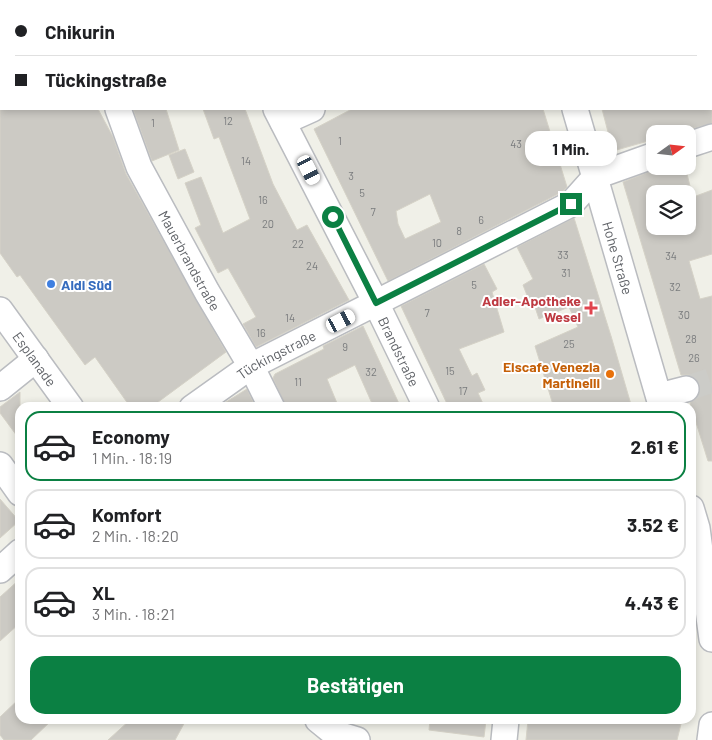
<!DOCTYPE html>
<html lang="de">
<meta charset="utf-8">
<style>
:root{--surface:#fff;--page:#f2f2f2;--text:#202124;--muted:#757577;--line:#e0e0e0;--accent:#0b8043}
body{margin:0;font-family:Barlow,sans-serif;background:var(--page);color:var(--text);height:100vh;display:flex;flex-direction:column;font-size:19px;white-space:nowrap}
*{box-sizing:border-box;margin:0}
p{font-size:16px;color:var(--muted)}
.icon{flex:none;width:28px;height:28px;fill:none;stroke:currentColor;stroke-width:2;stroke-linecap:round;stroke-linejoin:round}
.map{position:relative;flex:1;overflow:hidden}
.panel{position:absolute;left:15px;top:402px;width:681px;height:322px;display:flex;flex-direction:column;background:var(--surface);border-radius:15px;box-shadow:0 2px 8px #0003}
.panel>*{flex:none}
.guide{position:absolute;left:0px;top:0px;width:712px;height:110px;box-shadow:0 2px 8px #0003;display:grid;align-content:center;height:110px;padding:0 15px;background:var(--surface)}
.needle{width:32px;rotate:75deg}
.fabs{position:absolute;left:646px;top:125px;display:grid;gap:10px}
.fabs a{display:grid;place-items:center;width:50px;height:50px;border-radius:10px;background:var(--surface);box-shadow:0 2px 8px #0003;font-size:25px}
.end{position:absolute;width:22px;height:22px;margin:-11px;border:6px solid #0b8043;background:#fff;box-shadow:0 0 0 2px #fff}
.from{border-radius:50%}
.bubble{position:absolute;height:35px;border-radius:15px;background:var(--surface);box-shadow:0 2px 8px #0003;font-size:16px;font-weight:700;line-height:35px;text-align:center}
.car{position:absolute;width:15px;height:30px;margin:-15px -8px;border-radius:6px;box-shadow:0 0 4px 1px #0007;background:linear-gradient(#fff 24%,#345 0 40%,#fff 0 76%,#345 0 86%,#fff 0)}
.guide b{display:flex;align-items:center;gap:18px;height:48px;font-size:19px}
.guide b+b{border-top:1px solid var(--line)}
.guide i{width:12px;height:12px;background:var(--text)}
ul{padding:9px 0 0;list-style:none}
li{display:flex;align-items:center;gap:15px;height:70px;margin:0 10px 8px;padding:0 5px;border:2px solid var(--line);border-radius:15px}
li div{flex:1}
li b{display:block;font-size:19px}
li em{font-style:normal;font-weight:700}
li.active{border-color:var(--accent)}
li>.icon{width:45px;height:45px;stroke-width:1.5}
.action{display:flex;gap:10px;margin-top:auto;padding:10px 15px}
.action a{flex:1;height:58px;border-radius:15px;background:var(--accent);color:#fff;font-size:20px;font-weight:700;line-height:58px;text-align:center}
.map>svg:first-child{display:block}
.building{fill:#cccac4;stroke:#d5d2c7;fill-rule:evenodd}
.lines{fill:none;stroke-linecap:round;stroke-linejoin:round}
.minor-tunnel{stroke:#ccccc8;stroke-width:25;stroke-dasharray:25 12;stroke-linecap:butt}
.minor-casing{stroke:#babcc0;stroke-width:28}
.minor{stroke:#fff;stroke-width:25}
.route{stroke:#0b8043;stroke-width:6}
.shop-dot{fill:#3f7fe0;stroke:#fff;stroke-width:2}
.health-dot{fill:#e0444e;stroke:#fff;stroke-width:2}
.food-dot{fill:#e8710a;stroke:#fff;stroke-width:2}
.labels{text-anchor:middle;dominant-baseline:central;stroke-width:4;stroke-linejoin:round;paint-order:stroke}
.number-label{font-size:11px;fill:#7a7c7e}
.street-label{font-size:14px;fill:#5f6267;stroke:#fff}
.shop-label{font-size:14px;font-weight:bold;fill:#366cbe;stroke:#fff;text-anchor:start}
.health-label{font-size:14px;font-weight:bold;fill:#be3a42;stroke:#fff;text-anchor:end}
.food-label{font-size:14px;font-weight:bold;fill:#c56008;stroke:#fff;text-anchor:end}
</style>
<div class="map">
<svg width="712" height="740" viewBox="0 0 712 740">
<rect width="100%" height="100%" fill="#f0f0e8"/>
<g class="building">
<polygon points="0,109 98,109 113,137 126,174 226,352 150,408 131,408 95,357 85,365 20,275 17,277 0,253"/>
<polygon points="133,109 166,109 179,150 152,161"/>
<polygon points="203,109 245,109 273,184 297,230 307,225 349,300 256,347 243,324 256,317 228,268 218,273 195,228 201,225 185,183 201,177 223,233 250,219 219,137 214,139"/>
<path d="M352,109H543L567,187L562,192L388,281L314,129ZM430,194L441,222L405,239L398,224L396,211Z"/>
<polygon points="602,109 712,109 712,123 674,134 655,134 655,139 613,151"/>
<polygon points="185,149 194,172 178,179 169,155"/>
<polygon points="664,166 685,166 692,194 655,194 655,226 688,226 688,199 712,190 712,254 689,261 700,299 712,296 712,461 708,461 690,403 700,393 700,385 690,375 681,375 623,182"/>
<polygon points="574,218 611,336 632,408 554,408 535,346 578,327 569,307 539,319 535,307 532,308 523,285 533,279 517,247"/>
<polygon points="484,264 497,289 492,292 504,332 459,349 472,376 477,373 485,390 478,393 485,408 449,408 401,306"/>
<polygon points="363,326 401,408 374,408 355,365 327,379 339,408 286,408 273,378 275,374 324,349 323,346"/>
<polygon points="247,389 256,408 217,408 218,407"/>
<polygon points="20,392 20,440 0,413 0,407"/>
<polygon points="0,499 19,521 0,538"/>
<polygon points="20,579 20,623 0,641 0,597"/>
<polygon points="20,698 20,720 52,720 31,740 4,740 0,735 0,717"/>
<polygon points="130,720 186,720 175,740 108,740"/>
<polygon points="430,720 486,720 484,737 429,730"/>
<polygon points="528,720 682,720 677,740 526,740"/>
</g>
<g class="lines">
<polyline class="minor-tunnel" points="686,389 712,380"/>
<defs>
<g id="minor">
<polyline points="229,0 230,1"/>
<polyline points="539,0 540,1"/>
<path id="s1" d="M118,109L139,167L207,292L251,366L272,408"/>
<path id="s2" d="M276,109L376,303L427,408"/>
<path id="s3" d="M575,109L662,408"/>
<polyline points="283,122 312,109"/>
<polyline points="688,145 712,137"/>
<path id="s4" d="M0,310L71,408"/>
<polyline points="0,388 36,359"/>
<polyline points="659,396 686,389"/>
<path id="s5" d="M192,408L251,366L571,204L596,176L655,155"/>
<polyline points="0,465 20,493"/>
<polyline points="691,508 697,528 712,639"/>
<polyline points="0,570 20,552"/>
<polyline points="318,720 334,733 357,740"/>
<polyline points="504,740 506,720"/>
<polyline points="710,740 712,725"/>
</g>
</defs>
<use href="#minor" class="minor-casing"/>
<use href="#minor" class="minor"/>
</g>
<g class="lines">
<polyline class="route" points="333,217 376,303 571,204"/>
</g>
<circle class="shop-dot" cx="51" cy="284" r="5"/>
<path class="health-dot" d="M588.5 300.5h5v5h5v5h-5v5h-5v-5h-5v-5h5z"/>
<circle class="food-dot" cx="610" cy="374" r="5"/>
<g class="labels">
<g class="number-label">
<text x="228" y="120">12</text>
<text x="153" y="122">1</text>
<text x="340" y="140">1</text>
<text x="516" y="143">43</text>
<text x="246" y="160">14</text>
<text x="351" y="175">3</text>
<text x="362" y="192">5</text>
<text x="263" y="199">16</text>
<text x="373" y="211">7</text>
<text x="481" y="219">6</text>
<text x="268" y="223">20</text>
<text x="459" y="230">8</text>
<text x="437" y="242">10</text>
<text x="298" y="243">22</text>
<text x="563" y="254">33</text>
<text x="671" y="255">34</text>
<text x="312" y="265">24</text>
<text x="566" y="272">31</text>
<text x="474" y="284">5</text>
<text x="675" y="286">32</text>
<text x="427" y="312">7</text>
<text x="684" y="314">30</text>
<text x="290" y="317">14</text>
<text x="261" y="332">16</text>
<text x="691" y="338">28</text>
<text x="569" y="343">25</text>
<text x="345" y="346">9</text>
<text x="694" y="357">26</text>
<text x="450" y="370">15</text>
<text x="371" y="371">32</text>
<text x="298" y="381">11</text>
<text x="463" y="390">17</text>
</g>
<g class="street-label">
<text stroke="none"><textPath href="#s3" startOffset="155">Hohe Straße</textPath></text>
<text stroke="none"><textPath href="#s1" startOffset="168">Mauerbrandstraße</textPath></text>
<text stroke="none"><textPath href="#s2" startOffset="272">Brandstraße</textPath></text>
<text stroke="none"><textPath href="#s5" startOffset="100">Tückingstraße</textPath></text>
<text stroke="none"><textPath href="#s4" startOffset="60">Esplanade</textPath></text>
</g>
<g class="shop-label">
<text x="61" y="284">Aldi Süd</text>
</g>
<g class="health-label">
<text x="581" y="300">Adler-Apotheke<tspan x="581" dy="16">Wesel</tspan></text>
</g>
<g class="food-label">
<text x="600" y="366">Eiscafe Venezia<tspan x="600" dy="16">Martinelli</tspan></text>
</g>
</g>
</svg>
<div class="fabs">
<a><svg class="needle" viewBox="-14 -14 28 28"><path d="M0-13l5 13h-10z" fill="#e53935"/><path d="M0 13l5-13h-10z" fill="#757577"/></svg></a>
<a><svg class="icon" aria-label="layers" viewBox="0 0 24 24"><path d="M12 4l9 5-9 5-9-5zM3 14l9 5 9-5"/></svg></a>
</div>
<i class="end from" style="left:333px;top:217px"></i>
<i class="end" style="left:571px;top:204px"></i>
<div class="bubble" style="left:525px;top:131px;width:92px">1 Min.</div>
<i class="car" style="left:309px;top:170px;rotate:153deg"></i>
<i class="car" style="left:341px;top:321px;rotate:63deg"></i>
<div class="guide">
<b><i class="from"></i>Chikurin</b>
<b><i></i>Tückingstraße</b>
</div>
<section class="panel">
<ul>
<li class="active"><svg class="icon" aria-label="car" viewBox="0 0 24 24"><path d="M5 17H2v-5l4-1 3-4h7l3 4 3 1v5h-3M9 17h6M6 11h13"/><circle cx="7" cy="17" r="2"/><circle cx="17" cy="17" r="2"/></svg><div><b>Economy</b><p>1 Min. · 18:19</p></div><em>2.61 €</em></li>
<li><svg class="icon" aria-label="car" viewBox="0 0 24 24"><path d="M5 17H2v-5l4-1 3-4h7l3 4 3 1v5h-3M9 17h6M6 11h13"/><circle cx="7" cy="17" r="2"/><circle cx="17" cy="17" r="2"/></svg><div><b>Komfort</b><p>2 Min. · 18:20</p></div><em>3.52 €</em></li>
<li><svg class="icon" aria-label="car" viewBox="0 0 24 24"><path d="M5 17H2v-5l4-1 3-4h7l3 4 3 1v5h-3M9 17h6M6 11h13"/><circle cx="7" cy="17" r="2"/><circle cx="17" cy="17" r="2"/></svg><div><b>XL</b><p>3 Min. · 18:21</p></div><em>4.43 €</em></li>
</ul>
<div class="action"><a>Bestätigen</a></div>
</section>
</div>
